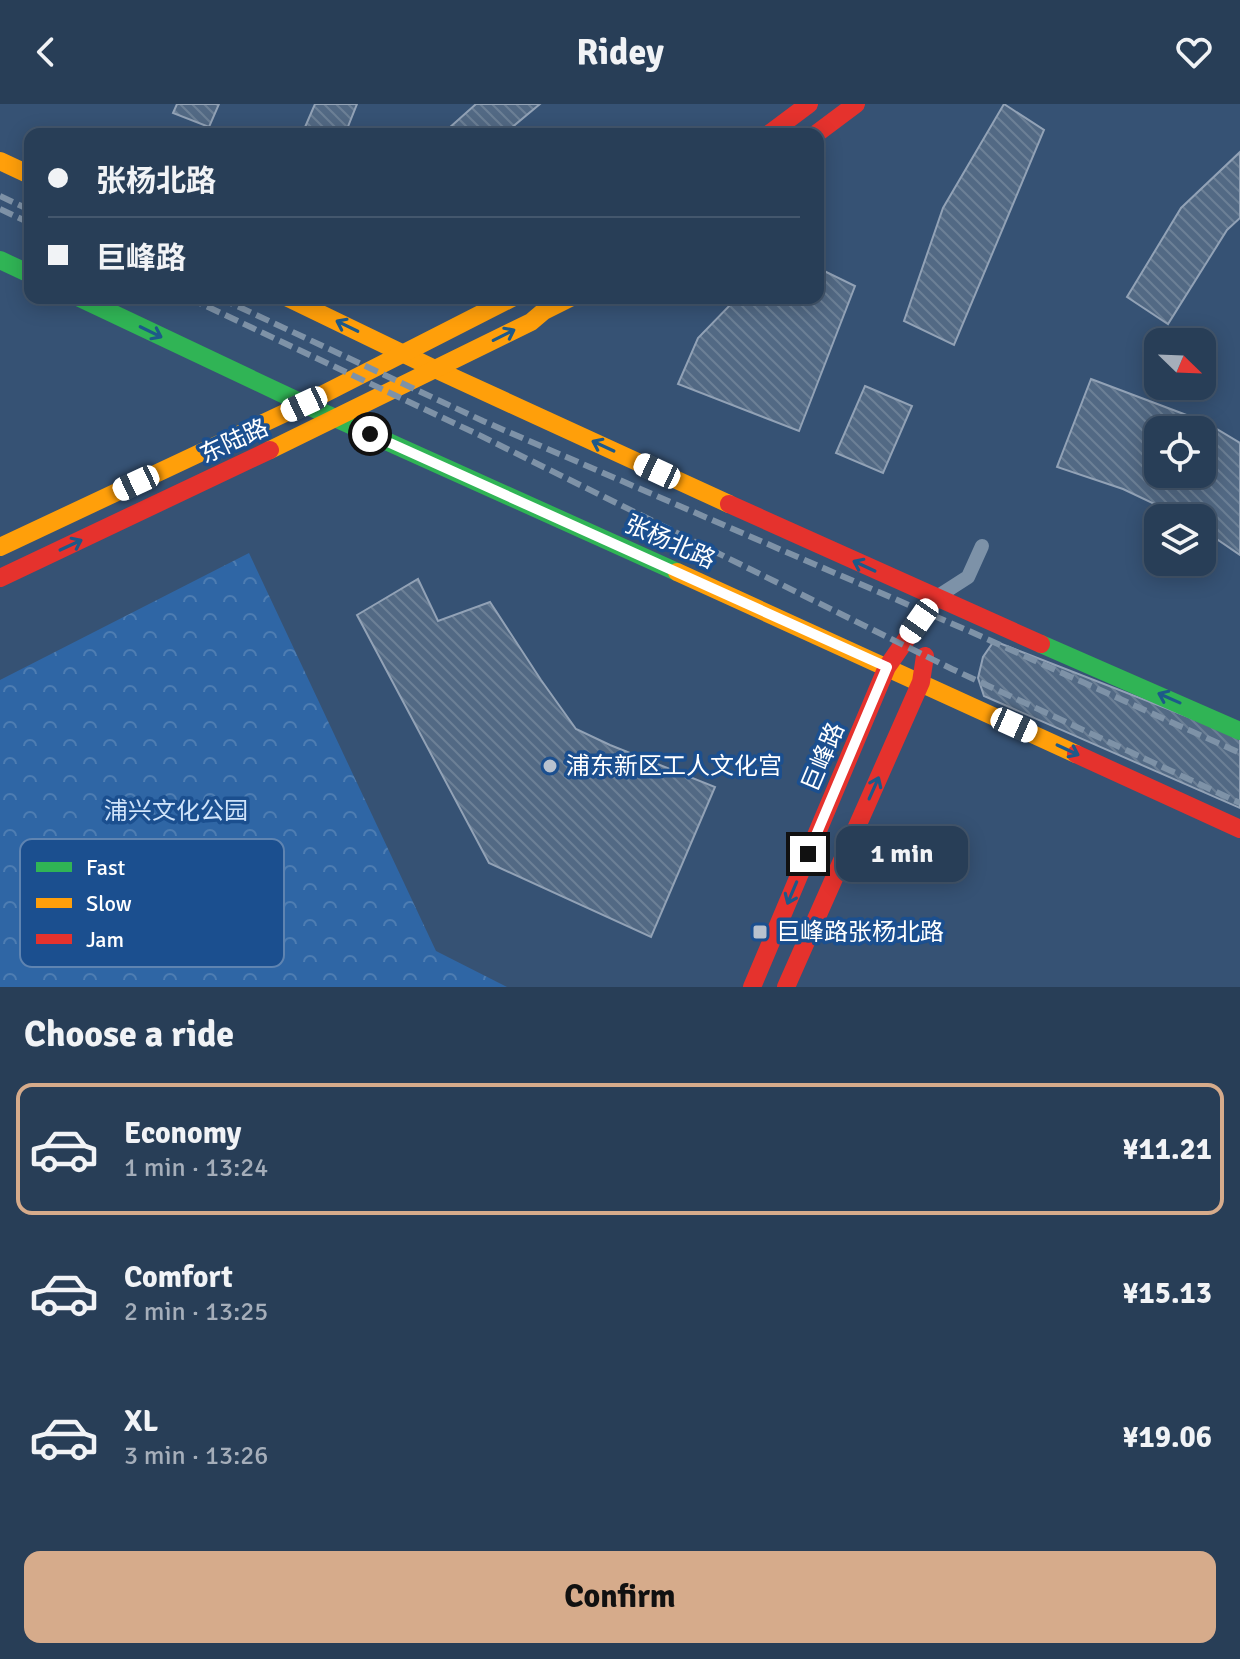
<!DOCTYPE html>
<meta charset="utf-8">
<style>
:root{--surface:#283e57;--page:#344961;--text:#f1f3f6;--muted:#a5aeba;--line:#44576d;--accent:#d6ab8b}
body{margin:0;font-family:Signika,"Noto Sans SC",sans-serif;background:var(--page);color:var(--text);height:100vh;display:flex;flex-direction:column;font-size:30px;white-space:nowrap}
*{box-sizing:border-box;margin:0}
p{font-size:26px;color:var(--muted)}
.icon{flex:none;width:44px;height:44px;fill:none;stroke:currentColor;stroke-width:2;stroke-linecap:round;stroke-linejoin:round}
.map{position:relative;height:883px;overflow:hidden}
.sheet{display:flex;flex-direction:column;background:var(--surface);flex:1}
.sheet>*{flex:none}
.banner{position:absolute;left:24px;top:24px;width:800px;height:176px;border-radius:16px;box-shadow:0 4px 20px #0003,0 0 0 2px var(--line);display:grid;align-content:center;height:176px;padding:0 24px;background:var(--surface)}
.needle{width:52px;rotate:113deg}
.controls{position:absolute;left:1144px;top:224px;display:grid;gap:16px}
.controls a{display:grid;place-items:center;width:72px;height:72px;border-radius:16px;background:var(--surface);box-shadow:0 4px 20px #0003,0 0 0 2px var(--line);font-size:40px}
.end{position:absolute;width:36px;height:36px;margin:-18px;border:10px solid #fff;background:#111;box-shadow:0 0 0 4px #111}
.from{border-radius:50%}
.bubble{position:absolute;height:56px;border-radius:16px;background:var(--surface);box-shadow:0 4px 20px #0003,0 0 0 2px var(--line);font-size:26px;font-weight:700;line-height:56px;text-align:center}
.car{position:absolute;width:24px;height:48px;margin:-24px -12px;border-radius:10px;box-shadow:0 0 6px 2px #0007;background:linear-gradient(#fff 24%,#345 0 40%,#fff 0 76%,#345 0 86%,#fff 0)}
.banner b{display:flex;align-items:center;gap:28px;height:76px;font-size:30px}
.banner b+b{border-top:2px solid var(--line)}
.banner i{width:20px;height:20px;background:var(--text)}
ul{padding:0;list-style:none}
li{display:flex;align-items:center;gap:24px;height:132px;margin:0 16px 12px;padding:0 8px;border:4px solid transparent;border-radius:16px}
li div{flex:1}
li b{display:block;font-size:30px}
li em{font-style:normal;font-weight:700}
li.active{border-color:var(--accent)}
li>.icon{width:72px;height:72px;stroke-width:1.5}
h2{padding:0 24px;font-size:36px;line-height:96px}
.action{display:flex;gap:16px;margin-top:auto;padding:16px 24px}
.action a{flex:1;height:92px;border-radius:16px;background:var(--accent);color:#111;font-size:32px;font-weight:700;line-height:92px;text-align:center}
header{display:flex;justify-content:space-between;align-items:center;height:104px;padding:0 24px;background:var(--surface);font-size:36px;font-weight:700}
.map>svg:first-child{display:block}
.park{fill:url(#park-crowns)}
.building{fill:url(#building-back-hatch);stroke:#92a2b6;stroke-width:2;fill-rule:evenodd}
.lines{fill:none;stroke-linecap:round;stroke-linejoin:round}
.lane{stroke:#7d92a8;stroke-width:14}
.fast{stroke:#30b455;stroke-width:18}
.slow{stroke:#ff9f0a;stroke-width:18}
.jam{stroke:#e5322d;stroke-width:18}
.rail{stroke:#7e92a7;stroke-width:6;stroke-dasharray:14 6;stroke-linecap:butt}
.oneway{stroke:#1d5989}
.route{stroke:#fff;stroke-width:10}
.poi-dot{fill:#b9c2ce;stroke:#1b4f8f;stroke-width:3}
.labels{text-anchor:middle;dominant-baseline:central;stroke-width:7;stroke-linejoin:round;paint-order:stroke}
.street-label{font-size:24px;fill:#fff;stroke:#1b4f8f}
.poi-label{font-size:24px;fill:#fff;stroke:#1b4f8f;text-anchor:start}
.park-label{font-size:24px;fill:#cfe3fa;stroke:#1b4f8f}
.key{fill:#1b4f8f;stroke:#5f84b1;stroke-width:2}
.key-label{font-size:22px;fill:#fff}
</style>
<header><svg class="icon" aria-label="back" viewBox="0 0 24 24"><path d="M15 5l-7 7 7 7"/></svg>Ridey<svg class="icon" aria-label="heart" viewBox="0 0 24 24"><path d="M12 20l-8-8c-3-5 5-10 8-4 3-6 11-1 8 4z"/></svg></header>
<div class="map">
<svg width="1240" height="883" viewBox="0 0 1240 883">
<defs>
<pattern id="park-crowns" width="20" height="18" patternUnits="userSpaceOnUse" patternTransform="scale(2)"><rect width="20" height="18" fill="#2f66a5"/><path d="M2 6a3 3 0 1 1 6 0M12 15a3 3 0 1 1 6 0" fill="none" stroke="#4e7db2"/></pattern>
<pattern id="building-back-hatch" width="6" height="6" patternUnits="userSpaceOnUse" patternTransform="scale(2)"><rect width="6" height="6" fill="#526984"/><path d="M-1 5l2 2M0 0l6 6M5-1l2 2" fill="none" stroke="#6c8096"/></pattern>
</defs>
<rect width="100%" height="100%" fill="#365274"/>
<polygon class="park" points="249,449 436,847 507,883 0,883 0,576"/>
<g class="building">
<polygon points="177,0 219,0 209,23 173,9"/>
<polygon points="315,0 357,0 345,30 302,30"/>
<polygon points="476,0 540,0 504,30 451,30 448,25"/>
<polygon points="1004,0 1044,26 954,241 904,217 943,104"/>
<polygon points="1240,48 1240,114 1227,126 1168,220 1127,193 1181,104"/>
<polygon points="818,164 855,182 799,327 678,280 698,234 733,198 740,194 818,194"/>
<path d="M1091,275L1205,318L1240,339V451L1202,425V414H1184L1123,385L1057,363ZM1158,326H1202V370H1158Z"/>
<polygon points="865,282 912,302 883,369 836,349"/>
<polygon points="418,475 438,517 490,498 541,576 576,625 610,641 715,683 651,833 489,759 357,511"/>
<polygon points="994,537 1240,633 1240,704 984,592 978,574 983,553"/>
</g>
<g class="lines">
<polyline class="lane" points="940,491 968,473 982,442"/>
<g class="fast">
<polyline points="0,156 30,170"/>
<polyline points="80,194 304,300 677,468"/>
<polyline points="1041,540 1240,627"/>
</g>
<g class="slow">
<polyline points="0,57 30,71"/>
<polyline points="288,194 437,266 729,400"/>
<polyline points="270,346 531,218 544,207 570,194"/>
<polyline points="0,443 304,300 512,194"/>
<polyline points="677,468 1076,650"/>
</g>
<g class="jam">
<polyline points="769,30 809,0"/>
<polyline points="816,30 856,0"/>
<polyline points="729,400 1041,540"/>
<polyline points="0,474 270,346"/>
<polyline points="1076,650 1240,725"/>
<polyline points="752,883 887,563 935,494"/>
<polyline points="786,883 921,578 925,552"/>
</g>
<g class="rail">
<polyline points="0,92 30,106"/>
<polyline points="0,105 30,119"/>
<polyline points="189,194 477,330 952,565 1240,699"/>
<polyline points="220,194 483,317 969,527 1240,649"/>
</g>
</g>
<defs><path id="oneway-shaft" d="M-6 0H5M1.5-3L5.5 0L1.5 3" fill="none" stroke-width="1.6" stroke-linecap="round" stroke-linejoin="round" transform="scale(2)"/></defs>
<g class="oneway">
<use href="#oneway-shaft" transform="translate(347 222) rotate(-154)"/>
<use href="#oneway-shaft" transform="translate(151 228) rotate(26)"/>
<use href="#oneway-shaft" transform="translate(504 231) rotate(-27)"/>
<use href="#oneway-shaft" transform="translate(603 342) rotate(-155)"/>
<use href="#oneway-shaft" transform="translate(71 441) rotate(-25)"/>
<use href="#oneway-shaft" transform="translate(864 462) rotate(-155)"/>
<use href="#oneway-shaft" transform="translate(1169 594) rotate(-156)"/>
<use href="#oneway-shaft" transform="translate(1068 646) rotate(25)"/>
<use href="#oneway-shaft" transform="translate(874 684) rotate(-66)"/>
<use href="#oneway-shaft" transform="translate(792 789) rotate(113)"/>
</g>
<g class="lines">
<polyline class="route" points="370,330 887,563 808,750"/>
</g>
<g class="poi-dot">
<circle cx="550" cy="662" r="8"/>
<rect x="752" y="820" width="16" height="16" rx="4"/>
</g>
<g class="labels">
<g class="street-label">
<text transform="translate(234 337) rotate(-25)">东陆路</text>
<text transform="translate(670 438) rotate(24)">张杨北路</text>
<text transform="translate(823 653) rotate(-67)">巨峰路</text>
</g>
<g class="poi-label">
<text x="566" y="662">浦东新区工人文化宫</text>
<text x="776" y="828">巨峰路张杨北路</text>
</g>
<g class="park-label">
<text x="176" y="707">浦兴文化公园</text>
</g>
</g>
<rect x="20" y="735" width="264" height="128" rx="12" class="key"/>
<rect x="36" y="758" width="36" height="10" fill="#30b455"/>
<rect x="36" y="794" width="36" height="10" fill="#ff9f0a"/>
<rect x="36" y="830" width="36" height="10" fill="#e5322d"/>
<g class="key-label">
<text x="86" y="771">Fast</text>
<text x="86" y="807">Slow</text>
<text x="86" y="843">Jam</text>
</g>
</svg>
<div class="controls">
<a><svg class="needle" viewBox="-14 -14 28 28"><path d="M0-13l5 13h-10z" fill="#e53935"/><path d="M0 13l5-13h-10z" fill="#a5aeba"/></svg></a>
<a><svg class="icon" aria-label="locate" viewBox="0 0 24 24"><circle cx="12" cy="12" r="6"/><path d="M12 2v4M12 18v4M2 12h4M18 12h4"/></svg></a>
<a><svg class="icon" aria-label="layers" viewBox="0 0 24 24"><path d="M12 4l9 5-9 5-9-5zM3 14l9 5 9-5"/></svg></a>
</div>
<i class="end from" style="left:370px;top:330px"></i>
<i class="end" style="left:808px;top:750px"></i>
<div class="bubble" style="left:836px;top:722px;width:132px">1 min</div>
<i class="car" style="left:304px;top:300px;rotate:245deg"></i>
<i class="car" style="left:657px;top:367px;rotate:295deg"></i>
<i class="car" style="left:136px;top:379px;rotate:245deg"></i>
<i class="car" style="left:919px;top:517px;rotate:215deg"></i>
<i class="car" style="left:1014px;top:621px;rotate:114deg"></i>
<div class="banner">
<b><i class="from"></i>张杨北路</b>
<b><i></i>巨峰路</b>
</div>
</div>
<section class="sheet">
<h2>Choose a ride</h2>
<ul>
<li class="active"><svg class="icon" aria-label="car" viewBox="0 0 24 24"><path d="M5 17H2v-5l4-1 3-4h7l3 4 3 1v5h-3M9 17h6M6 11h13"/><circle cx="7" cy="17" r="2"/><circle cx="17" cy="17" r="2"/></svg><div><b>Economy</b><p>1 min · 13:24</p></div><em>¥11.21</em></li>
<li><svg class="icon" aria-label="car" viewBox="0 0 24 24"><path d="M5 17H2v-5l4-1 3-4h7l3 4 3 1v5h-3M9 17h6M6 11h13"/><circle cx="7" cy="17" r="2"/><circle cx="17" cy="17" r="2"/></svg><div><b>Comfort</b><p>2 min · 13:25</p></div><em>¥15.13</em></li>
<li><svg class="icon" aria-label="car" viewBox="0 0 24 24"><path d="M5 17H2v-5l4-1 3-4h7l3 4 3 1v5h-3M9 17h6M6 11h13"/><circle cx="7" cy="17" r="2"/><circle cx="17" cy="17" r="2"/></svg><div><b>XL</b><p>3 min · 13:26</p></div><em>¥19.06</em></li>
</ul>
<div class="action"><a>Confirm</a></div>
</section>
